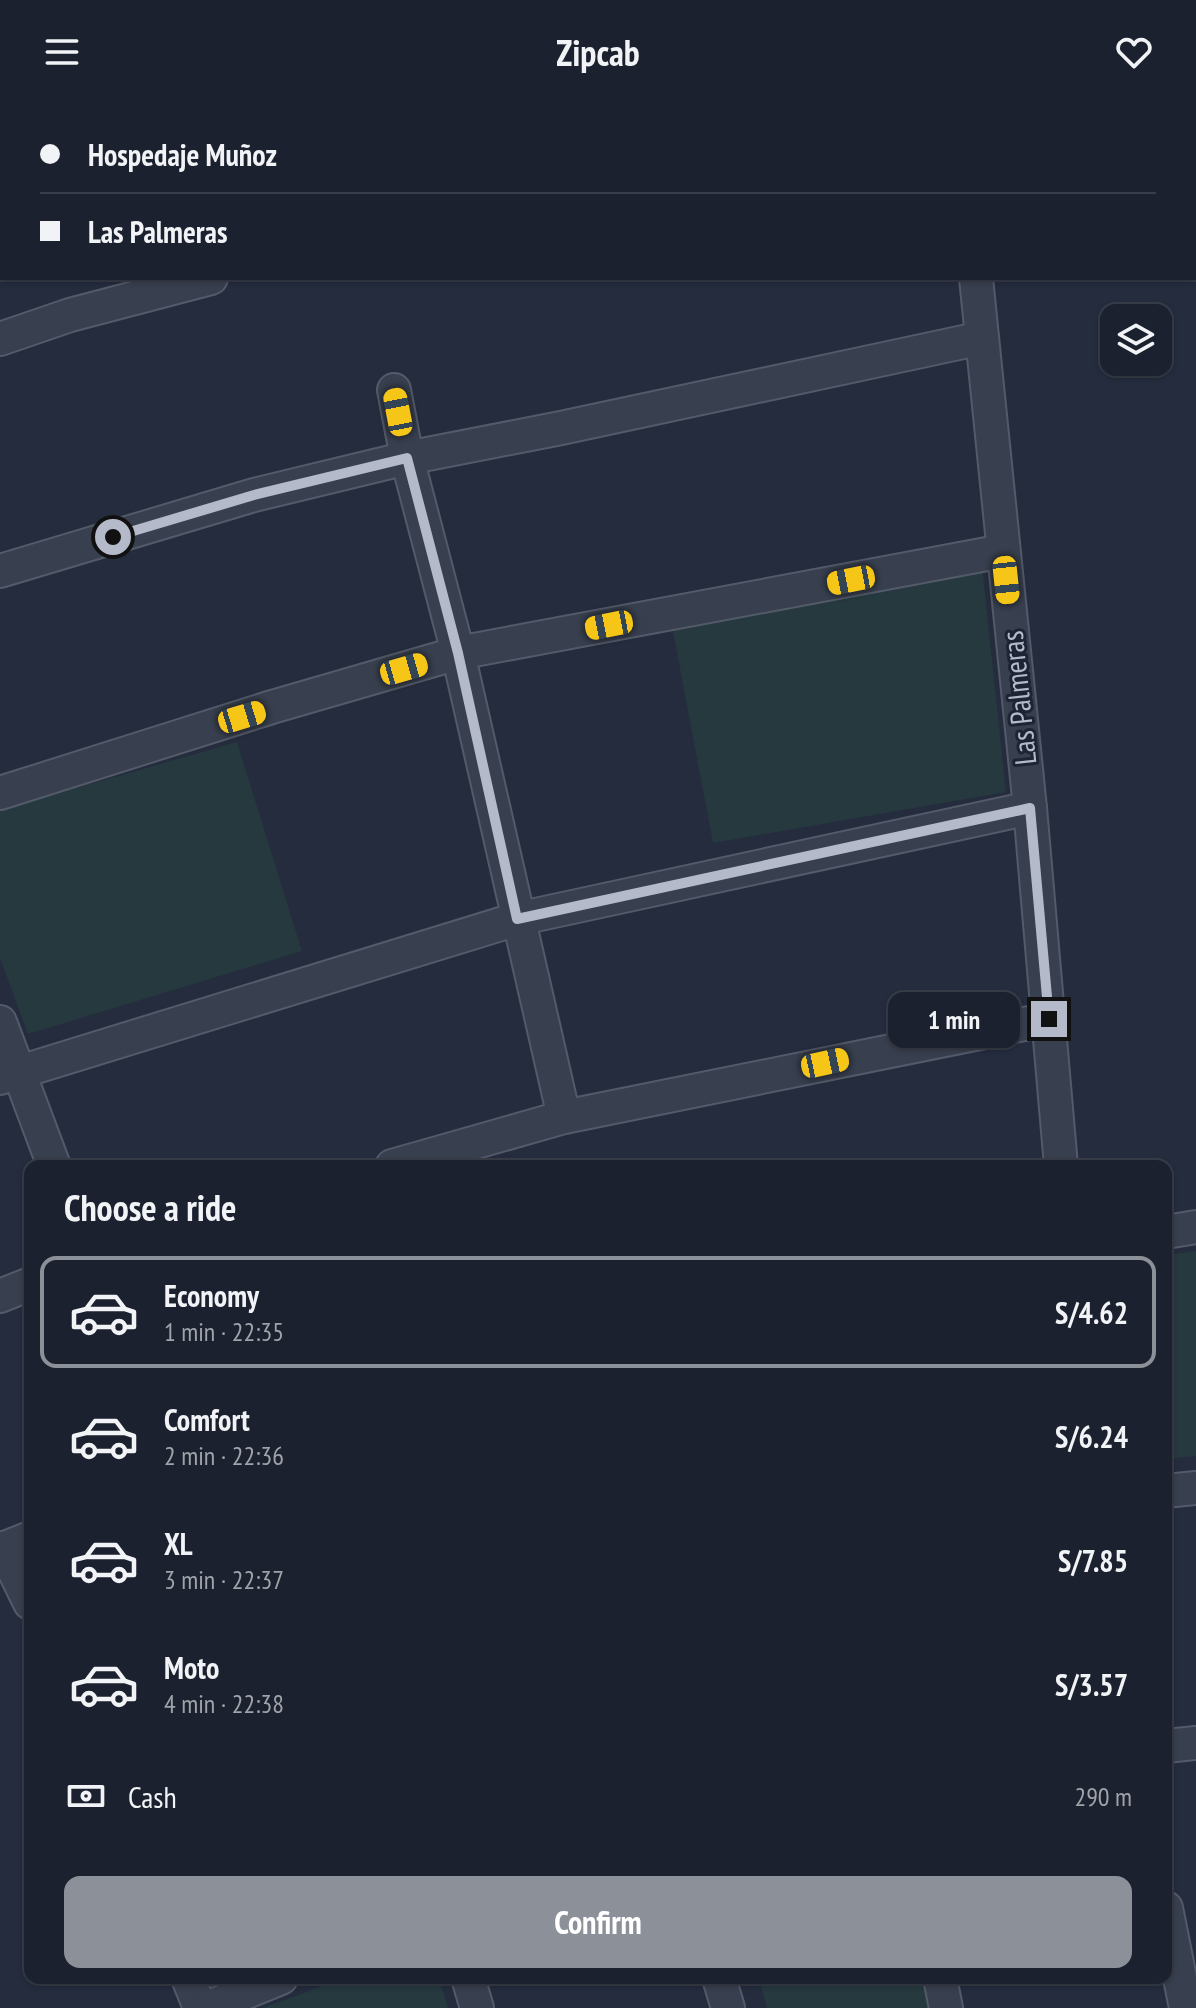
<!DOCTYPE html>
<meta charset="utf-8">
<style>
:root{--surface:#1b212e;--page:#242936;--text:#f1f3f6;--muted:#a0a3aa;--line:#393e4a;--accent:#8c9099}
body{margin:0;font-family:"PT Sans Narrow",sans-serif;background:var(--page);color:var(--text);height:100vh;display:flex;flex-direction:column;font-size:30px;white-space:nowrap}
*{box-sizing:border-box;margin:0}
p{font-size:26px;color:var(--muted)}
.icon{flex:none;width:44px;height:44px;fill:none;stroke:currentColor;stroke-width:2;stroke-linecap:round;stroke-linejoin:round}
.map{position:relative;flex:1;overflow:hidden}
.drawer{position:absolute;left:24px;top:1056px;width:1148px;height:824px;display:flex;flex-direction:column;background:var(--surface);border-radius:16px;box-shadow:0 2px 6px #0004,0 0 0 2px var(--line)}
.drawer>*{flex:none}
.top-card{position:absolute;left:0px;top:0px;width:1196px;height:176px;box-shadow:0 2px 6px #0004,0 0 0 2px var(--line);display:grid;align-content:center;height:176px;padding:0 40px;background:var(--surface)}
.tools{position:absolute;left:1100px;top:200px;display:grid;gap:16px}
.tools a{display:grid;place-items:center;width:72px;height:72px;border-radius:16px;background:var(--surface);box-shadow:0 2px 6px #0004,0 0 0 2px var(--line);font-size:40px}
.end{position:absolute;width:36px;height:36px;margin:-18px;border:10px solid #b4bac9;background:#111;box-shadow:0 0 0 4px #111}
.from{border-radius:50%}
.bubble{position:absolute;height:56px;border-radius:16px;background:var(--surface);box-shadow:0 2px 6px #0004,0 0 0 2px var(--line);font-size:26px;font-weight:800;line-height:56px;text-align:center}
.car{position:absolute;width:24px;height:48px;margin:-24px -12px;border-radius:10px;box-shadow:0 0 6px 2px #0007;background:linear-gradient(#f5c518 24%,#345 0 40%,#f5c518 0 76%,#345 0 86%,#f5c518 0)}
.top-card b{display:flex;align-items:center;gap:28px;height:76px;font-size:30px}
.top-card b+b{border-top:2px solid var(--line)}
.top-card i{width:20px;height:20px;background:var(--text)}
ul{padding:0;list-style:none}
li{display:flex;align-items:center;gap:24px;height:112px;margin:0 16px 12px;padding:0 24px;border:4px solid transparent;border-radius:16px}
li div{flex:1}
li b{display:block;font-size:30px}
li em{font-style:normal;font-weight:800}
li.on{border-color:var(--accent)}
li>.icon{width:72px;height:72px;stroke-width:1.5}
h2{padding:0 40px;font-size:36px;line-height:96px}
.pay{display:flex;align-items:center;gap:20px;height:88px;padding:0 40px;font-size:30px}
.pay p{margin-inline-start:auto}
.primary-button{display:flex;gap:16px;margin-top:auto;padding:16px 40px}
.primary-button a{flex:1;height:92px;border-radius:16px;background:var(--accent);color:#fff;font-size:32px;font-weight:800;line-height:92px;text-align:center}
header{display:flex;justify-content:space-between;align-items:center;height:104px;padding:0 40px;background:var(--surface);font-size:36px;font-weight:800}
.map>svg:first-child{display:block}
.green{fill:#26393f}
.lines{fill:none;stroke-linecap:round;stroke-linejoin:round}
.minor-casing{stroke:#535a69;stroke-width:36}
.minor{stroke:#383f4e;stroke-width:32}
.route{stroke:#b4bac9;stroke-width:10}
.labels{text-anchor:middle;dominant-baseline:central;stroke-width:6;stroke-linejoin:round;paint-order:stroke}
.street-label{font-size:30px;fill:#b4bac9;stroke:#1d2433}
</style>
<header><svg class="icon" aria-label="menu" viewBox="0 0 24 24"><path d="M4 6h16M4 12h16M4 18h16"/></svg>Zipcab<svg class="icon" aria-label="heart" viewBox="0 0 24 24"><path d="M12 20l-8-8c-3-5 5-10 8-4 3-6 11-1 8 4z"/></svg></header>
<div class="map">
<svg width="1196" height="1904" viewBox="0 0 1196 1904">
<rect width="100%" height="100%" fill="#242c3e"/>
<g class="green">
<polygon points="982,462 1006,688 713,739 672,522"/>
<polygon points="237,638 302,847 28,930 0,854 0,706"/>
<polygon points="1196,1147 1196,1352 1166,1355 1166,1151"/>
<polygon points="344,1874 439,1874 448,1904 263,1904"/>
<polygon points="759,1874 924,1874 929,1904 767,1904"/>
</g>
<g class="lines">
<defs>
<g id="minor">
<polyline points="524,0 524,2"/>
<polyline points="778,0 779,2"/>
<polyline points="1007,0 1007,2"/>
<polyline points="1156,2 1179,0"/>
<polyline points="976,174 1030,704 1061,1062"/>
<polyline points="0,235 70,211 211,174"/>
<polyline points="394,286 407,354 458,549 564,1013"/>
<polyline points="0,467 254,391 407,354 561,324 982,234"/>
<polyline points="0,689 272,603 458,549 1003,447"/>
<polyline points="0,918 54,1062"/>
<polyline points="0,974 517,815 1030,704"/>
<polyline points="392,1062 564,1013 1049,915"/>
<polyline points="1166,1128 1196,1123"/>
<polyline points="0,1192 30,1180"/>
<polyline points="1166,1387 1196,1384"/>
<polyline points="3,1444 30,1499"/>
<polyline points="0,1446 30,1434"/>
<polyline points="1166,1642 1196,1639"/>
<polyline points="1166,1804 1186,1904"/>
<polyline points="188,1874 200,1904"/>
<polyline points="468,1874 477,1904"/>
<polyline points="719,1874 728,1904"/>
<polyline points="940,1874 946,1904"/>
<polyline points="207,1904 281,1874"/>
</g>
</defs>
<use href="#minor" class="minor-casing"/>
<use href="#minor" class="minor"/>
</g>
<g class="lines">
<polyline class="route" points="113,433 254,391 407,354 458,549 517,815 1030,704 1049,915"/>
</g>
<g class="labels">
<g class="street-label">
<text transform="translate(1018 594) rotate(-96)">Las Palmeras</text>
</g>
</g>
</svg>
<div class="tools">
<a><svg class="icon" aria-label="layers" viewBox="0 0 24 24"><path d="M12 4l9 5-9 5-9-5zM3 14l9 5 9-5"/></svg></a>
</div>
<i class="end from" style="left:113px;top:433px"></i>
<i class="end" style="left:1049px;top:915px"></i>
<div class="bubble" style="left:888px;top:888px;width:132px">1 min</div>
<i class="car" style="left:398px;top:308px;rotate:349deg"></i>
<i class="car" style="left:851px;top:476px;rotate:259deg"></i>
<i class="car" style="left:1006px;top:476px;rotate:174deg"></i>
<i class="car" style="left:609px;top:521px;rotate:259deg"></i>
<i class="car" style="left:404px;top:565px;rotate:74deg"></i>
<i class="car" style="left:242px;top:613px;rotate:73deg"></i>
<i class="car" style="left:825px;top:959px;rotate:78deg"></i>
<div class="top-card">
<b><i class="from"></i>Hospedaje Muñoz</b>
<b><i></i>Las Palmeras</b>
</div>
<section class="drawer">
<h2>Choose a ride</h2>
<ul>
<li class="on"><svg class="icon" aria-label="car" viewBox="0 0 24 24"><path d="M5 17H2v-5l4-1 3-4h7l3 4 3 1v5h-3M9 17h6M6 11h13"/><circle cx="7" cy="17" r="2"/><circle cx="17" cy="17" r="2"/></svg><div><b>Economy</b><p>1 min · 22:35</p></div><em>S/4.62</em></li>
<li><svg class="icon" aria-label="car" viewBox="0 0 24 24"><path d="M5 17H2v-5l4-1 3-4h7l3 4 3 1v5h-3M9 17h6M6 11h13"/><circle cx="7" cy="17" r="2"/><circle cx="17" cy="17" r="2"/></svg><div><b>Comfort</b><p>2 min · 22:36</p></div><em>S/6.24</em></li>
<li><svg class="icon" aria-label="car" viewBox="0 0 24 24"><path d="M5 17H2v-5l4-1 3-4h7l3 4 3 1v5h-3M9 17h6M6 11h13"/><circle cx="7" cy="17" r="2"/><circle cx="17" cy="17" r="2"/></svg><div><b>XL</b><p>3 min · 22:37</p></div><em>S/7.85</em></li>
<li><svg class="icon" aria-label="car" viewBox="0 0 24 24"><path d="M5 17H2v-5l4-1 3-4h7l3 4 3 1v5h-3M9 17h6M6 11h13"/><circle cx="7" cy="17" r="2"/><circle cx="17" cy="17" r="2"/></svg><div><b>Moto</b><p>4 min · 22:38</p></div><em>S/3.57</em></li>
</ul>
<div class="pay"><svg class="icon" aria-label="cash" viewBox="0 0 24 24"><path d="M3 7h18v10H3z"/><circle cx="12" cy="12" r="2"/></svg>Cash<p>290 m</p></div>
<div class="primary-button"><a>Confirm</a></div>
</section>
</div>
